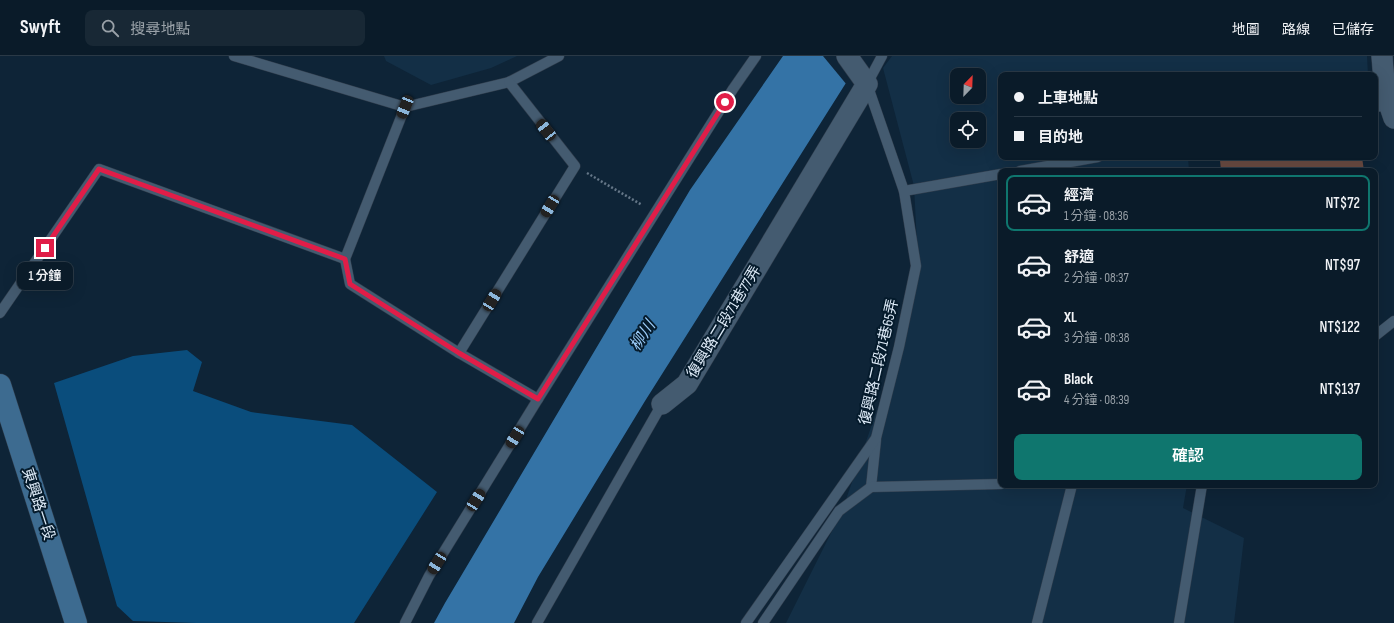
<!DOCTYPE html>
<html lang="zh-TW">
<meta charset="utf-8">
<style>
:root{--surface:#0a1b29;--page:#182835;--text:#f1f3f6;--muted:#99a1a8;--line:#2a3946;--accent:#0f766e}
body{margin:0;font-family:"Sofia Sans Condensed","Noto Sans TC",sans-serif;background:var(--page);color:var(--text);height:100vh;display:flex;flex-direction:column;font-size:15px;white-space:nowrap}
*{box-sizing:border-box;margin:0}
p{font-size:13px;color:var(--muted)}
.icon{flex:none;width:22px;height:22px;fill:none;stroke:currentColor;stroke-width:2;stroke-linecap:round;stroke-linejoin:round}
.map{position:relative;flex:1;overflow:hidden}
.details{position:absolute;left:998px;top:112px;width:380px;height:320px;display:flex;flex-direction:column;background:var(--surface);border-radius:8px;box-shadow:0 4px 16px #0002,0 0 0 1px var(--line)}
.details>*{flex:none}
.hud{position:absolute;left:998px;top:16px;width:380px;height:88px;border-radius:8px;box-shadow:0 4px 16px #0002,0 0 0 1px var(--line);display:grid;align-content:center;height:88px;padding:0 16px;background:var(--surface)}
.needle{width:26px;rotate:23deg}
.fabs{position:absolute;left:950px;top:12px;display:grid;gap:8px}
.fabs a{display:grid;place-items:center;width:36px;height:36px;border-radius:8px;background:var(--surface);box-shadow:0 4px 16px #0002,0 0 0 1px var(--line);font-size:20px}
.end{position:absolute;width:18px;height:18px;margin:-9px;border:5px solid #e11d48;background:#fff;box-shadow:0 0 0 2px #fff}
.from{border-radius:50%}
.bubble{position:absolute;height:28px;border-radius:8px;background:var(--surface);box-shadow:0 4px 16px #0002,0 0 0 1px var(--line);font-size:13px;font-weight:600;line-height:28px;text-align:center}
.car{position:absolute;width:12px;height:24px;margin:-12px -6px;border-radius:5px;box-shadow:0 0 3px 1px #0007;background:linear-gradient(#222 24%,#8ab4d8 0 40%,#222 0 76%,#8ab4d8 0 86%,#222 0)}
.hud b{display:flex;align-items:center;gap:14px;height:38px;font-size:15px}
.hud b+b{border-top:1px solid var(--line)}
.hud i{width:10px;height:10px;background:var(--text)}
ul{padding:7px 0 0;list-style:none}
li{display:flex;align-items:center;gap:12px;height:56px;margin:0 8px 6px;padding:0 8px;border:2px solid transparent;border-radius:8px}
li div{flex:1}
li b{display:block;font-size:15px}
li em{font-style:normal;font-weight:600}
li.selected{border-color:var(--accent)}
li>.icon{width:36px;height:36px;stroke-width:1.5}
.action{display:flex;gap:8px;margin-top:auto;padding:8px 16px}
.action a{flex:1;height:46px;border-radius:8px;background:var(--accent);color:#fff;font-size:16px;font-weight:600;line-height:46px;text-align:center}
header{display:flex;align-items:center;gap:24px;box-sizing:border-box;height:56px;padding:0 20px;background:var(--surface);border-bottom:1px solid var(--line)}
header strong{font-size:19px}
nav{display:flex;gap:22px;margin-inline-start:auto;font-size:14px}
.search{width:280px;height:36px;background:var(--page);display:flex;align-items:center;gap:10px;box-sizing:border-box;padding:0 14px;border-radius:8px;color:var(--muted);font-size:15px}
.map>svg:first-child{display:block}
.built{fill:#132f46;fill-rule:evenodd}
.green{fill:#0a4d7c}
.water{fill:#3473a6}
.pier{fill:#0e2437}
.building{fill:#6b4c43}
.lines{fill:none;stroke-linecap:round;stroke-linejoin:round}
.lane-casing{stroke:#313e4d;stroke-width:11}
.street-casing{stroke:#313e4d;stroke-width:22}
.secondary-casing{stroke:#313e4d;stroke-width:23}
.path{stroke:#657788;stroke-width:2.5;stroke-dasharray:2 2;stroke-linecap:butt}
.lane{stroke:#445b70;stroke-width:10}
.street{stroke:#445b70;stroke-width:21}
.secondary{stroke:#3d6b90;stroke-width:22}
.route{stroke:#e11d48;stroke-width:5}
.labels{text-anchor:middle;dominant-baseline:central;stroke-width:4;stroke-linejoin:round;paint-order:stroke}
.street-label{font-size:15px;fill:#deebf8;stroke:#051b2c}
.water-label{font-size:16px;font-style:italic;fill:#9ccdf9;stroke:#051b2c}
</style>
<header>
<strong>Swyft</strong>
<div class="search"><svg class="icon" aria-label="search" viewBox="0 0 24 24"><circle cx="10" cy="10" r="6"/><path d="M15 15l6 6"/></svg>搜尋地點</div>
<nav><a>地圖</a><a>路線</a><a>已儲存</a></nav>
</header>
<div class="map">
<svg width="1394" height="567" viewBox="0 0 1394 567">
<rect width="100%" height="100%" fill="#0e2437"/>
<g class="built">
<polygon points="384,0 517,0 491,12 431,29 386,5"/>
<path d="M892,0H1367L1368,19H1001V101H1188L1189,115H1001V429H1187L1183,452L1244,482L1234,567H786L842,455L906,270L917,188L914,130L883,12ZM957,19H979V41H957ZM957,63H979V85H957Z"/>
</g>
<polygon class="green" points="187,294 202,306 193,335 251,356 352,369 437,436 354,567 196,567 133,565 117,550 54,327 133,300"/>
<polygon class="water" points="783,0 863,0 645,345 538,521 514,567 434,567 445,547 690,134"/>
<polygon class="pier" points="823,0 865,0 847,29"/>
<polygon class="building" points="1236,101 1362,101 1364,115 1221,115 1220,104"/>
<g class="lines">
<defs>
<g id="lane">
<polyline points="234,0 405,51 509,26 559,0"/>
<polyline points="882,0 867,28 904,135"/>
<polyline points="509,26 575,110 459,297 538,343"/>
<polyline points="1375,51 1389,49"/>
<polyline points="1020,115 1098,101"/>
<polyline points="345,203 350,228 459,297"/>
<polyline points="0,257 99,113 345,203 405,51"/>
<polyline points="1375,280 1394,265"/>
<polyline points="871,431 876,384"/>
<polyline points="405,567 429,520 538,343 733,33 756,0"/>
<polyline points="537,567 662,348"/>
<polyline points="746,567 876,382 899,291 916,210 904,135 1001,118"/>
<polyline points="763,567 839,455 871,431 1001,428"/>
<polyline points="1037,567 1072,429"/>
<polyline points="1179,567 1202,429"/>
</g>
<g id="street">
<path d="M1382,0C1383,21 1386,42 1394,62"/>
<polyline points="662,348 687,328 867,28 847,0"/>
</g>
<polyline id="secondary" points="0,329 76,567"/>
</defs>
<use href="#lane" class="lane-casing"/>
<use href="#street" class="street-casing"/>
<use href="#secondary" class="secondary-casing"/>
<polyline class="path" points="587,117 642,149"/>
<use href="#lane" class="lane"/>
<use href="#street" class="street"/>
<use href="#secondary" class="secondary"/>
</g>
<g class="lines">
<polyline class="route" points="45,192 99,113 345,203 350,228 459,297 538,343 725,46"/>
</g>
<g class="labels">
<g class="street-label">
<text transform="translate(724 266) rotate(-59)">復興路二段71巷77弄</text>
<text transform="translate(879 306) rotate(-77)">復興路二段71巷65弄</text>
<text transform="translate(38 448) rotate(72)">東興路一段</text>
</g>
<g class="water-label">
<text transform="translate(643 280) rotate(-57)">柳川</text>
</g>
</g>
</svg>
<div class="fabs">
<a><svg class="needle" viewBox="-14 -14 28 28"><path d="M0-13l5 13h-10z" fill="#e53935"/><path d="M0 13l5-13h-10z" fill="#99a1a8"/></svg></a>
<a><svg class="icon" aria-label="locate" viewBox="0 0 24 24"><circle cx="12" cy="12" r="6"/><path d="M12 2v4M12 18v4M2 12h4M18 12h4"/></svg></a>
</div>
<i class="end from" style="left:725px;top:46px"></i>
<i class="end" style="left:45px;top:192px"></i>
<div class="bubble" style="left:17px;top:206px;width:56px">1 分鐘</div>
<i class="car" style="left:405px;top:51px;rotate:202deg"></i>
<i class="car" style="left:546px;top:74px;rotate:322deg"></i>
<i class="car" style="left:550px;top:150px;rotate:211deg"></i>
<i class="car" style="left:492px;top:244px;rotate:31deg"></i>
<i class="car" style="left:515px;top:381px;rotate:212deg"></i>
<i class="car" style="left:476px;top:444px;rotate:32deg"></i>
<i class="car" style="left:437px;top:507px;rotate:212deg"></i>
<div class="hud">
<b><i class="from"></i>上車地點</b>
<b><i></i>目的地</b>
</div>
<section class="details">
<ul>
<li class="selected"><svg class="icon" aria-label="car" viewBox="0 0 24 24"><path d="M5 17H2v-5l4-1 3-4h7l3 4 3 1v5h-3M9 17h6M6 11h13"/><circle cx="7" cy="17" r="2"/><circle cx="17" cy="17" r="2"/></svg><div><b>經濟</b><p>1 分鐘 · 08:36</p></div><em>NT$72</em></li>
<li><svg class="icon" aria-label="car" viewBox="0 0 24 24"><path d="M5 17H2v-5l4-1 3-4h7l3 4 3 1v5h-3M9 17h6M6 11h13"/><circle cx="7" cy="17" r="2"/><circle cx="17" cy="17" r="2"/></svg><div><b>舒適</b><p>2 分鐘 · 08:37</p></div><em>NT$97</em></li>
<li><svg class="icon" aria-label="car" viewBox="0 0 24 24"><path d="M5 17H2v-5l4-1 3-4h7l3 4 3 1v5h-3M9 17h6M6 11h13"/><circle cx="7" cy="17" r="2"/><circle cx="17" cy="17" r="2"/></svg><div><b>XL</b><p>3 分鐘 · 08:38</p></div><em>NT$122</em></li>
<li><svg class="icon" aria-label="car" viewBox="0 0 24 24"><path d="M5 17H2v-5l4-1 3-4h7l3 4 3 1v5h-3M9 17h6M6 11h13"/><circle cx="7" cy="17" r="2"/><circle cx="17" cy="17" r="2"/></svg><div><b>Black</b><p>4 分鐘 · 08:39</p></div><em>NT$137</em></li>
</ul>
<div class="action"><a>確認</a></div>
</section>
</div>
